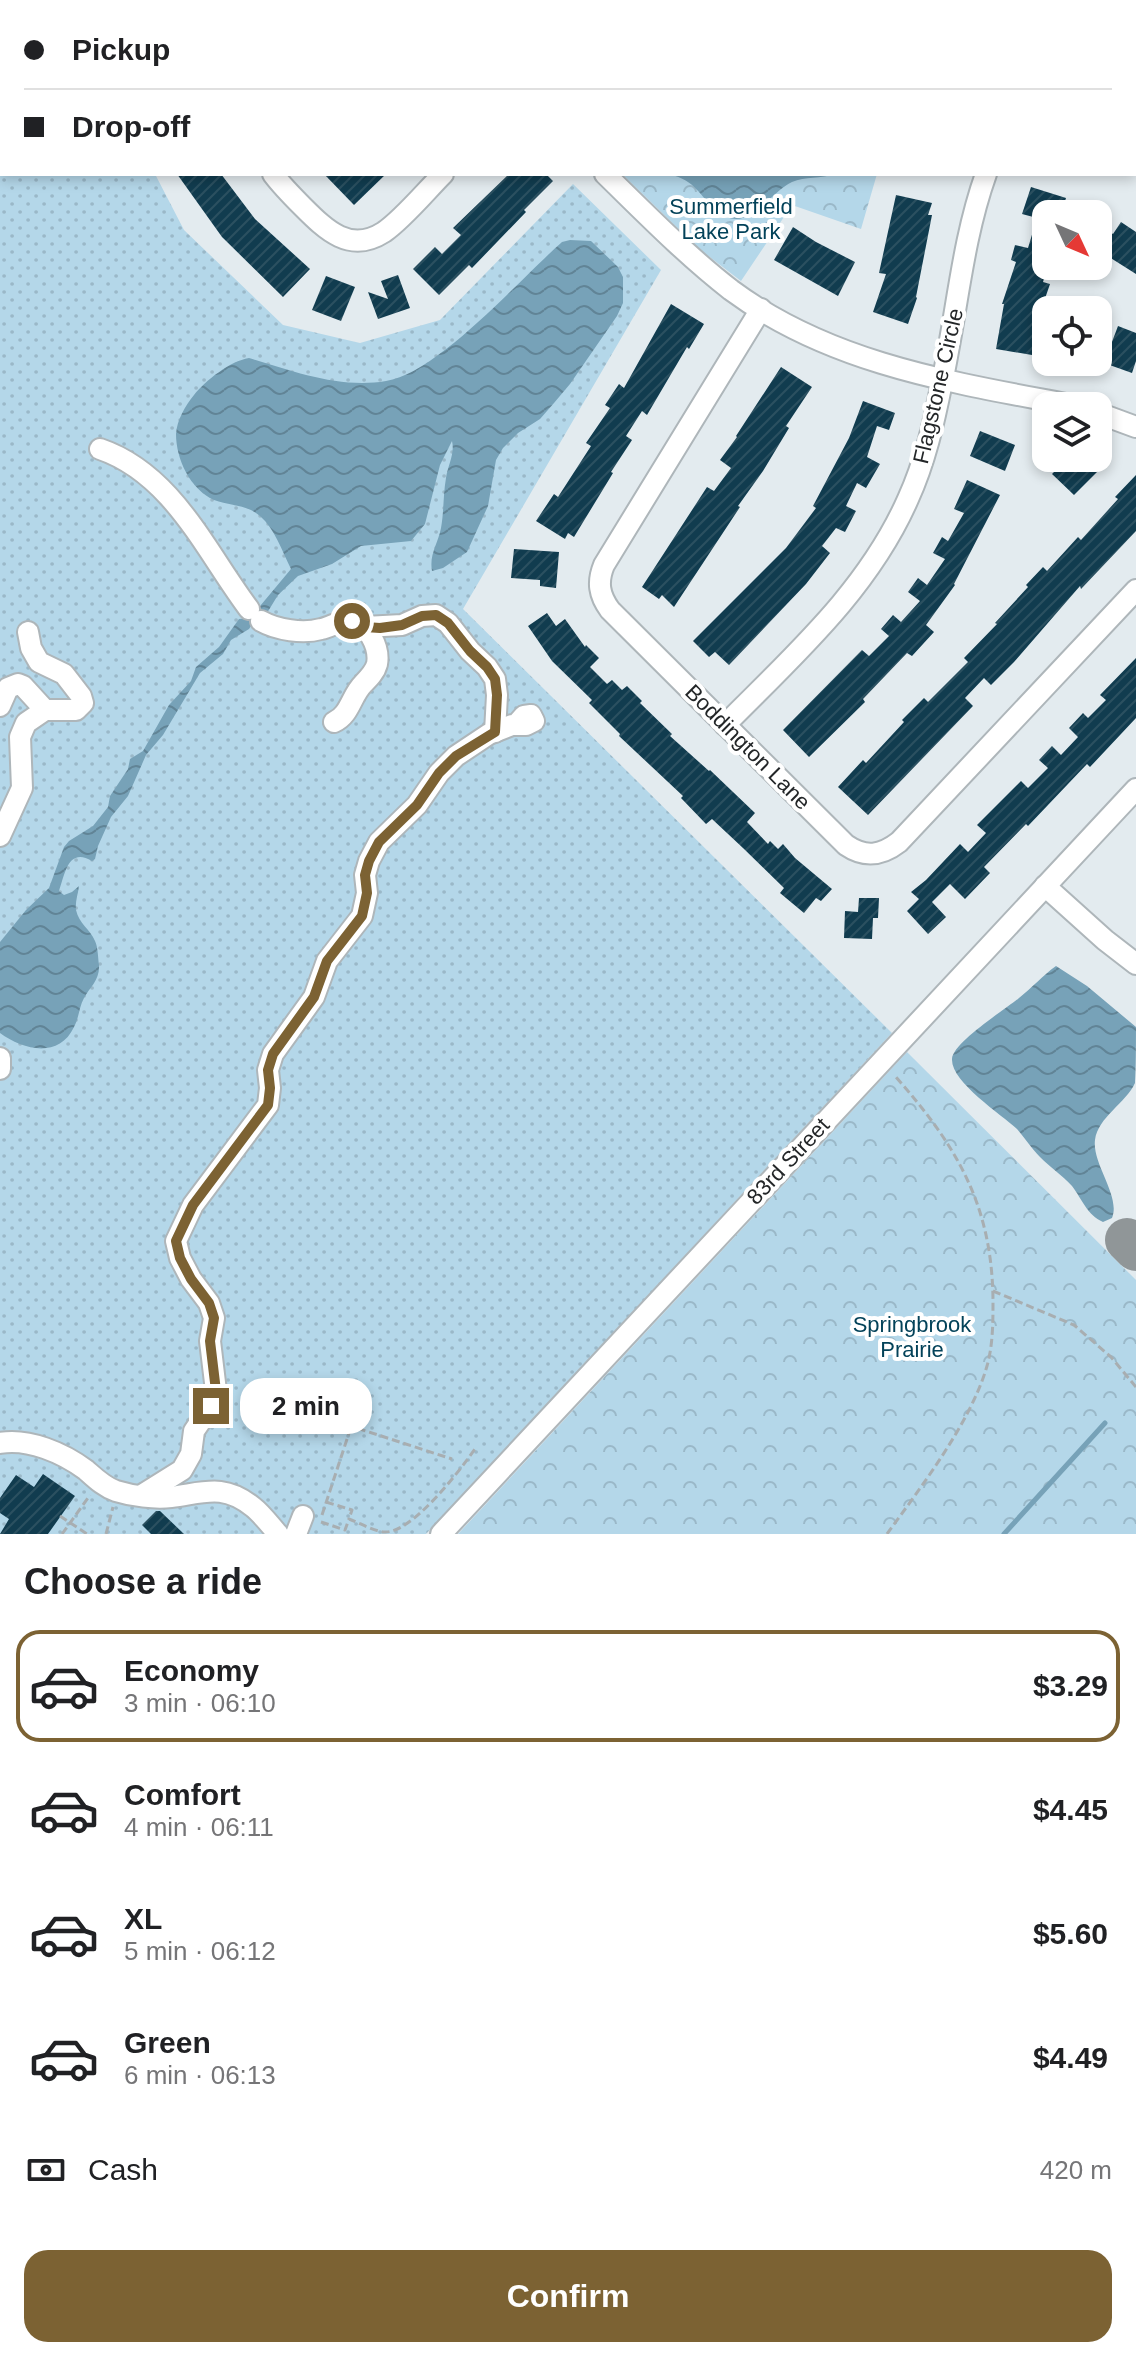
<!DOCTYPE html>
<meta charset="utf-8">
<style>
:root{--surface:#fff;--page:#f6f6f6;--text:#202124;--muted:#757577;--line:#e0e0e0;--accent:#7c6233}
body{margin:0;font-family:Helvetica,sans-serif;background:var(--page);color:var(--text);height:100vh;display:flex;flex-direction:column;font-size:30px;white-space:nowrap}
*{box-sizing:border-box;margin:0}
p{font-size:26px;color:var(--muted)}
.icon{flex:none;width:44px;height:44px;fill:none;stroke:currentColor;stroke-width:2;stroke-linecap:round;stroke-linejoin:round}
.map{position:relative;height:1534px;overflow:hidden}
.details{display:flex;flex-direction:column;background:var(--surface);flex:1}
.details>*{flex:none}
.guide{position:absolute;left:0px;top:0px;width:1136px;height:176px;box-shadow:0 4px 12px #0003;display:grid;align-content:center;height:176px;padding:0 24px;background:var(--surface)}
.needle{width:52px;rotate:134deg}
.tools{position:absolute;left:1032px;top:200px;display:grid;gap:16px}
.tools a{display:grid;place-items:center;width:80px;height:80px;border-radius:16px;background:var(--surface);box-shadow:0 4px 12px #0003;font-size:40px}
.end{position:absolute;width:36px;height:36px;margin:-18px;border:10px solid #7c6233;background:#fff;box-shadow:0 0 0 4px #fff}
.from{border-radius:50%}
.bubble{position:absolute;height:56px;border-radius:24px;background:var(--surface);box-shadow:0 4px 12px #0003;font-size:26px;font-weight:600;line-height:56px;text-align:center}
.guide b{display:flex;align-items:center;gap:28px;height:76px;font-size:30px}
.guide b+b{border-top:2px solid var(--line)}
.guide i{width:20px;height:20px;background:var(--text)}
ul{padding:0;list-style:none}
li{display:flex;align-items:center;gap:24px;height:112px;margin:0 16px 12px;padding:0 8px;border:4px solid transparent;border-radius:24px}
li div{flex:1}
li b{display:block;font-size:30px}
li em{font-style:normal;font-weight:600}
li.active{border-color:var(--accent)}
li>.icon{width:72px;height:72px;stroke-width:1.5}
h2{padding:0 24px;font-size:36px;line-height:96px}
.pay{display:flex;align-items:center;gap:20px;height:88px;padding:0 24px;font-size:30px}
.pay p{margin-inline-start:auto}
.primary-button{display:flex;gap:16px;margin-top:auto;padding:16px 24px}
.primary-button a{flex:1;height:92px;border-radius:24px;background:var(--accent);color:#fff;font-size:32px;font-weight:600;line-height:92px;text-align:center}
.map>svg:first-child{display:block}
.grass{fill:url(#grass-dots)}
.park{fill:url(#park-crowns)}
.water{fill:url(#water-waves)}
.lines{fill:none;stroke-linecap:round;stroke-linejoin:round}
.stream{stroke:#77a2b8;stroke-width:5}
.taxiway{stroke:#909698;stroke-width:44}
.building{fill:url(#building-hatch)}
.minor-casing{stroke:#aeb6ba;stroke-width:24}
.path{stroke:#a8aeb1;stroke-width:3;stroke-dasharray:8 4;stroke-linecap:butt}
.minor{stroke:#fff;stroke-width:20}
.route{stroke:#7c6233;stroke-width:10}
.labels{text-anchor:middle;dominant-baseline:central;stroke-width:8;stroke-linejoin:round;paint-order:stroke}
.park-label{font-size:22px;fill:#034259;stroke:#fff}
.street-label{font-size:22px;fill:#232628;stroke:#fff}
</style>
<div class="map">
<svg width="1136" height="1534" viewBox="0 0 1136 1534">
<defs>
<pattern id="grass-dots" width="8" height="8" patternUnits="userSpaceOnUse" patternTransform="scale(2)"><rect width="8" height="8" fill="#b4d7e9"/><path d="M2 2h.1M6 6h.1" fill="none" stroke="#9ab8c8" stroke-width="1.8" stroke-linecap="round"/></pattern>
<pattern id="park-crowns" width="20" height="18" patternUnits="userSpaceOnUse" patternTransform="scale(2)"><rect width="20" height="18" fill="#b4d7e9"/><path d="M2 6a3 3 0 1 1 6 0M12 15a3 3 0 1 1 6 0" fill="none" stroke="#9ab8c8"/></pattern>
<pattern id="water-waves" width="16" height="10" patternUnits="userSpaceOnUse" patternTransform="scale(2)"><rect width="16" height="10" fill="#77a2b8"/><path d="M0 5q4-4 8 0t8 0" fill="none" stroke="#618496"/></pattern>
<pattern id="building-hatch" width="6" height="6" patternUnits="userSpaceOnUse" patternTransform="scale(2)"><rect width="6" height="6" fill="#113c4f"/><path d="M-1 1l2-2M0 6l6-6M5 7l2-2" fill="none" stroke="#2b5060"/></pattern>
</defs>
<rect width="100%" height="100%" fill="#e3ebef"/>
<polygon class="grass" points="0,114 2,115 2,174 155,174 184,230 283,325 360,343 440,320 573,184 661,270 463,609 892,1033 426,1534 0,1534"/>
<g class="park">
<polygon points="518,0 976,0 974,2 516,2"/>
<polygon points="622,174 877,174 861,229 792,205 741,281 698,248"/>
<polygon points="907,1052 1136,1280 1136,1534 458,1534"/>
</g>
<g class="water">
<path d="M669,174H835C821,179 805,176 792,182C769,192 748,237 717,211C698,195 697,181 669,174Z"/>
<path d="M570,240L591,241L618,267L623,277V303L617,316L570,384L554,403L540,419L518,433L503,448L496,460L488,506L467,552L443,568L432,571C429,554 438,544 441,528C444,512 443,495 446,478C448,465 455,454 452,441L440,465L425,524L411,541L361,546L332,564L298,576L278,595L267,613L259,614L249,629L231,640L223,654L200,673L163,735L146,755L128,796L111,817L98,846L95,859L92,861C68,847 65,874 59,891L64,895L72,892L79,886C78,894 75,902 76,910C79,924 90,929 95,941C98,947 98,958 99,965C100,980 90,987 84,998C79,1007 79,1018 74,1027C59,1059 23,1050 0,1033V942L26,910L49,888L64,847L69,841L93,826L108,807L110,796L128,769L130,759L143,751L169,705L191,681L196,667L219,647L239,619L250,618L291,569C282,551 275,529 260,516C246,504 230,506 214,500C190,489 176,459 176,434C177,420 185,406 194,395C205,381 230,361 249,358C292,371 340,389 386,381C438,373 520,279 562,242Z"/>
<path d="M1056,966L1087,986L1136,1027C1136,1040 1136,1072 1135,1083C1126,1103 1098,1117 1095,1140C1092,1164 1121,1196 1112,1218L1103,1222C1087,1215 1082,1199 1072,1186C1062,1175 1050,1167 1040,1157C1031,1148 1025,1138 1017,1129C1001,1114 951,1082 952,1059C953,1042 1006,1009 1019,998C1032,988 1043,975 1056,966Z"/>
</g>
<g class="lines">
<polyline class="stream" points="1004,1534 1105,1423"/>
<polyline class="taxiway" points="1127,1240 1136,1249"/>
</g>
<g class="building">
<polygon points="177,174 221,174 255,219 310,269 283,297 222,237"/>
<polygon points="324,174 386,174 354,205"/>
<polygon points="509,174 546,174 553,181 524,210 526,212 472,268 469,265 439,295 413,269 435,247 442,254 461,235 453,228"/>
<polygon points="1031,187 1066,198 1061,214 1046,214 1046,272 1043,282 1050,284 1039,316 1032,355 996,349 1004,304 1002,304 1016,262 1011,260 1015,245 1028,248 1037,218 1022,214"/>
<polygon points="896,195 932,203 928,215 932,215 916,297 917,298 908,324 873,312 886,274 879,273"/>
<polygon points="1121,222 1136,232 1136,274 1098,250 1098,224 1113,234"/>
<polygon points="793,227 816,242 855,262 838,296 774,260"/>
<polygon points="398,275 410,308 378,319 368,292 388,299 381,281"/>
<polygon points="326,276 355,287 341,321 312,310"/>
<polygon points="671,304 704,324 689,349 687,347 647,415 642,411 626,436 632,440 611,472 613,473 574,537 568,533 565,539 536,521 554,494 558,497 591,446 586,443 610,408 605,405 619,384 624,388"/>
<polygon points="1118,326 1136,333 1136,361 1132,373 1104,363"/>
<polygon points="781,367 812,387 786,426 789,428 763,471 738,506 740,507 674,607 662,595 659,599 642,587 707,487 714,491 731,468 720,460 737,437 736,436"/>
<polygon points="863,401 895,413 889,430 877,426 867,457 880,464 866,488 857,483 846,506 856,511 845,532 836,528 822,546 830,553 806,584 729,665 715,652 709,657 693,641 786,548 816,508 813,506 849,438"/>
<polygon points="980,431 1015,445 1005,471 970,456"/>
<polygon points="1068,458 1071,458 1078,464 1085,458 1098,471 1074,495 1052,474"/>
<polygon points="1136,475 1136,531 1081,589 1080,586 1014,662 991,685 984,678 965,698 973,706 868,815 838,787 863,760 866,763 904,722 902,720 924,698 928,702 968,662 964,658 997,624 995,623 1028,587 1026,585 1043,567 1047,571 1078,537 1081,540 1118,499 1115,497"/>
<polygon points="967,480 1000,495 954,584 955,585 926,625 934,632 912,656 907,653 863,699 865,702 809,757 783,730 862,650 869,656 889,636 881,629 893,615 901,622 920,601 908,592 918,578 927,585 945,559 933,553 942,537 948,541 964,513 954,509"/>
<polygon points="514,549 559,552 556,588 540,586 540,580 511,578"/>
<polygon points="547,613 556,626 565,619 585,647 586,645 599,658 590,667 607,684 612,680 622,690 627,686 642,701 640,703 672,734 670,736 709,771 710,770 755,813 747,822 768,844 770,841 778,849 783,844 795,858 832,889 821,901 816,898 804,913 780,893 784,888 743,848 712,819 706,824 681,798 683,796 619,736 620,734 589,703 592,700 552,661 528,626"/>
<polygon points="1136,658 1136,718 1090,767 1087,764 1028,826 1026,824 984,867 990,873 965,899 950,884 932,902 946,917 928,934 907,911 919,899 911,892 926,880 960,844 968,852 986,833 977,825 1021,781 1028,788 1048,768 1039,760 1052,746 1061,755 1078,737 1069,728 1083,713 1088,718 1106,700 1100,695"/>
<polygon points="859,898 879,898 878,918 873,918 872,939 844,938 845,911 858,912"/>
<polygon points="43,1474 75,1496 48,1534 0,1534 9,1519 0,1513 0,1498 16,1475 34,1487"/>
<polygon points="156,1511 160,1511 184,1534 151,1534 142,1525"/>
</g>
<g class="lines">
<defs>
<g id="minor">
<polyline points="4,0 7,2"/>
<polyline points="225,0 225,2"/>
<polyline points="463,0 464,2"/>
<polyline points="1115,2 1117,0"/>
<polyline points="1134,148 1136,150"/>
<path d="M273,174C282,186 292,196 303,207C326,230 350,254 384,232C403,219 426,191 443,174"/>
<path d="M605,174C646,214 686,255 731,290C832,365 956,383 1076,406"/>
<path d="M761,309L604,565C597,582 599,595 610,610L846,845C865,858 881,856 899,842L1136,590"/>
<polyline points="1098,413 1136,427"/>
<path d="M100,449C173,474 206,552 249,609"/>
<path d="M261,621C277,630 303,634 321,629C331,627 340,620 350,621C368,622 380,648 377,664C375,672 369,678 363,684C351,696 350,715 334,722"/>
<polyline points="365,627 402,625 422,616 436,615 448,623 470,651 487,667 495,679 497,695 495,732"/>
<polyline points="0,706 8,688 18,684 23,686 45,710"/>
<path d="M725,725C794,655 868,590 908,499C925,462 934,422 942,382C957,313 962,241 986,174"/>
<polyline points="0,836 22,788 20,737 26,723 45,710 76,710 83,703 81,696 64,674 39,662 31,648 28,632"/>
<polyline points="1045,886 1105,940 1136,964"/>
<polyline points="0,1058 0,1069"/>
<path d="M0,1443C29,1438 63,1453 86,1470C95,1478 104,1487 116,1491C132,1496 155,1499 171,1497C204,1493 223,1483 253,1507C262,1514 270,1525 278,1534"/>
<polyline points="142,1495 182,1470 191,1454 194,1431 211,1406 216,1391 210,1341 214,1318 209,1303 191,1279 180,1258 176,1241 193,1205 268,1105 270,1088 268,1070 273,1054 314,997 327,961 362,916 367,893 365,875 369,861 379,842 417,805 439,773 456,756 489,734 512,725 526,725 534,721 531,715 524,716 516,725"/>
<polyline points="296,1534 303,1516"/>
<polyline points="441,1534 1136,789"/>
</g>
</defs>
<use href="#minor" class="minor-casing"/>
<g class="path">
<polyline points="993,1291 1074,1325 1111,1357 1136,1387"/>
<polyline points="255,1395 452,1459"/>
<polyline points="326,1502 352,1510 349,1519"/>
<polyline points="322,1515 351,1427"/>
<polyline points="60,1516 87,1534"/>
<path d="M321,1522L345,1530L349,1519C360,1523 373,1531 384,1532C412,1534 460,1470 475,1449"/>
<polyline points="62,1534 90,1495"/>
<polyline points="106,1534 113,1507"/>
<path d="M887,1534C921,1487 971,1422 987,1366C993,1345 993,1322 993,1300C992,1204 956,1145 895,1076"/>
</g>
<use href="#minor" class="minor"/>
</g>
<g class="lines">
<polyline class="route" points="211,1406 216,1391 210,1341 214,1318 209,1303 191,1279 180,1258 176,1241 193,1205 268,1105 270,1088 268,1070 273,1054 314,997 327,961 362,916 367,893 365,875 369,861 379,842 417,805 439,773 456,756 495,732 497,695 495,679 487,667 470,651 448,623 436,615 422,616 402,625 380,628 365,627 352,621"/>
</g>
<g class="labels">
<g class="park-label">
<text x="731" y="206">Summerfield<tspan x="731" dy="25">Lake Park</tspan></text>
<text x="912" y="1324">Springbrook<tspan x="912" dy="25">Prairie</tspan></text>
</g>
<g class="street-label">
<text transform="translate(938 386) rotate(-77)">Flagstone Circle</text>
<text transform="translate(748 747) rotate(45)">Boddington Lane</text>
<text transform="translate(788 1161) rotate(-47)">83rd Street</text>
</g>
</g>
</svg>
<div class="tools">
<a><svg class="needle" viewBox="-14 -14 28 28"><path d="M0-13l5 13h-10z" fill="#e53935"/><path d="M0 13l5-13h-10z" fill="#757577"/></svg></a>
<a><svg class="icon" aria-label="locate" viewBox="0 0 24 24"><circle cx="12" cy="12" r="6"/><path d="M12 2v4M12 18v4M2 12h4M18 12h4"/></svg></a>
<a><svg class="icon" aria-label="layers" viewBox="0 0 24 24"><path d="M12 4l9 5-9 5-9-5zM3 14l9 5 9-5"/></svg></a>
</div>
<i class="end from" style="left:352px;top:621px"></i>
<i class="end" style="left:211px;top:1406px"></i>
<div class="bubble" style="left:240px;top:1378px;width:132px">2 min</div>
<div class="guide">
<b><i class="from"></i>Pickup</b>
<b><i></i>Drop-off</b>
</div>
</div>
<section class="details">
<h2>Choose a ride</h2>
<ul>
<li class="active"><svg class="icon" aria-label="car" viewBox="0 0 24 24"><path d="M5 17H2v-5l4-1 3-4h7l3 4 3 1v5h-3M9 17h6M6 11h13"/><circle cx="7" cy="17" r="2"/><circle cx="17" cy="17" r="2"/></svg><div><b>Economy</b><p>3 min · 06:10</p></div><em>$3.29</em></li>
<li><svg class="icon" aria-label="car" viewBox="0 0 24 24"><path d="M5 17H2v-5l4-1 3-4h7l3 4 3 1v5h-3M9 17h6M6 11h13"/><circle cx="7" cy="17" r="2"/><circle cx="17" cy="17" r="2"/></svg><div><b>Comfort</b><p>4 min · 06:11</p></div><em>$4.45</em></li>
<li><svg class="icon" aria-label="car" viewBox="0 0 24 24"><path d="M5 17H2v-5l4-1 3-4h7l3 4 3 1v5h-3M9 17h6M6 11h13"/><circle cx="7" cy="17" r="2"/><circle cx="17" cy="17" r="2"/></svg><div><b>XL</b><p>5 min · 06:12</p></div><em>$5.60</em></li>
<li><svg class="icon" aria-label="car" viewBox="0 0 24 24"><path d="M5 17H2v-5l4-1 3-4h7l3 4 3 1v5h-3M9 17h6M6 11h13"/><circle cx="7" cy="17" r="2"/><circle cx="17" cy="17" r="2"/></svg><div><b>Green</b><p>6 min · 06:13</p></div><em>$4.49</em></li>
</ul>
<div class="pay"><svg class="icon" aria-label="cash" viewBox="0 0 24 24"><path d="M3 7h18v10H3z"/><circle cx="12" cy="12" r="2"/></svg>Cash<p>420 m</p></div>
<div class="primary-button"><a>Confirm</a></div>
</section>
